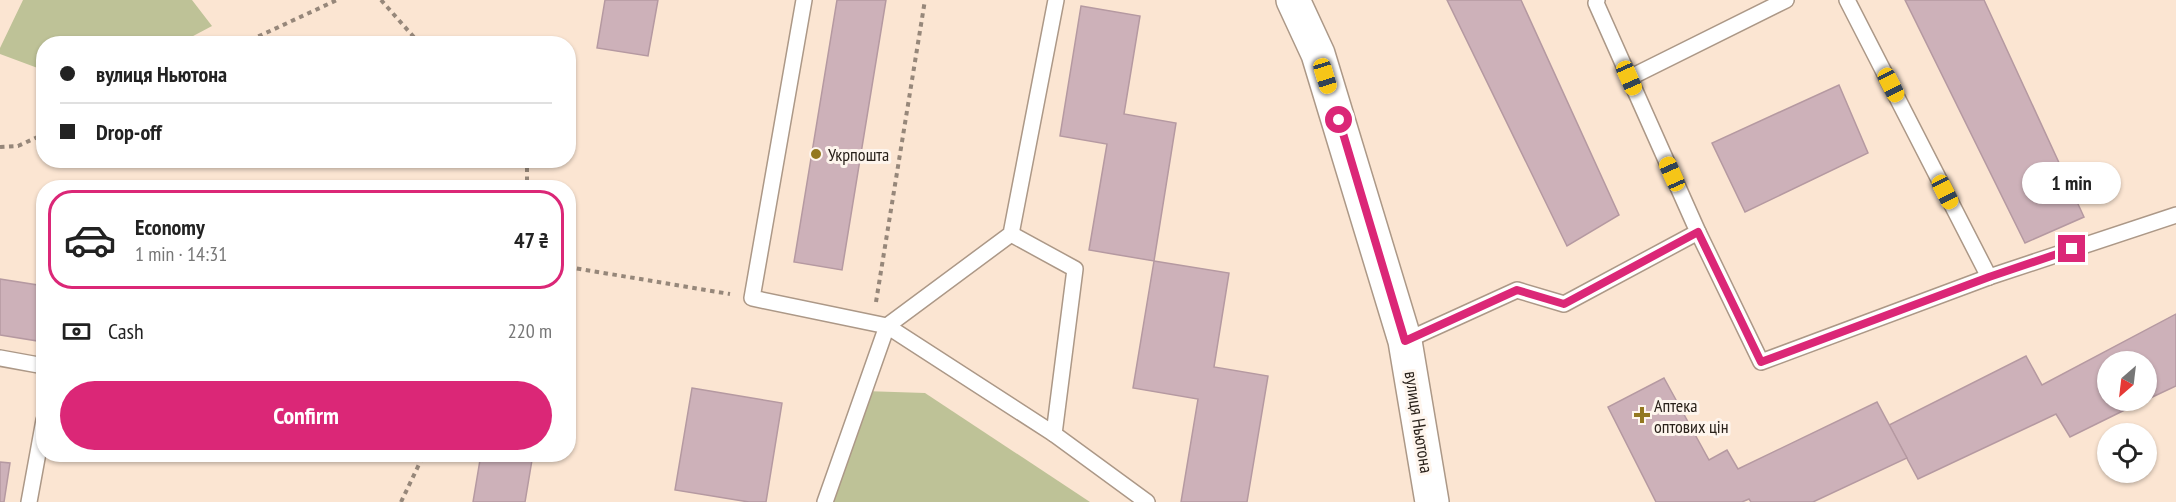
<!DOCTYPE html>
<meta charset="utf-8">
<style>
:root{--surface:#fff;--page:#f6f6f6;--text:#222;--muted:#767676;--line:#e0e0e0;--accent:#db2777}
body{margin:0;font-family:"PT Sans Narrow",sans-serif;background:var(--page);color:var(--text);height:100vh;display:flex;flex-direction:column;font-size:22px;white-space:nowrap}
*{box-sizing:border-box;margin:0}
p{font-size:20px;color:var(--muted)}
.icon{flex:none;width:33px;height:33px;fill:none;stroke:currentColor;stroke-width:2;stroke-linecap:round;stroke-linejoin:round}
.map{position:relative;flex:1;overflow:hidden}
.drawer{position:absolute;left:36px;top:180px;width:540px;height:282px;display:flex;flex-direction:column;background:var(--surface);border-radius:24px;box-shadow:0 2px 4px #0004}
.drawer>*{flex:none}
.top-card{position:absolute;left:36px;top:36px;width:540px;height:132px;border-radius:24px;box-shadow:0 2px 4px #0004;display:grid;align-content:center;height:132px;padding:0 24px;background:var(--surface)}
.needle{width:39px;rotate:208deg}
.tools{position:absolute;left:2097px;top:351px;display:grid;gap:12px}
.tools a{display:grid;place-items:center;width:60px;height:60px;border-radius:50%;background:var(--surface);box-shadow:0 2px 4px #0004;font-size:30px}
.end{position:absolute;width:27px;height:27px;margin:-14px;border:8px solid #db2777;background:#fff;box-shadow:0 0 0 3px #fff}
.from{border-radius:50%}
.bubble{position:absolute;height:42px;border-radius:21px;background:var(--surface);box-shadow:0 2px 4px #0004;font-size:20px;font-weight:700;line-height:42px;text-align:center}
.car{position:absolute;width:18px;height:36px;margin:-18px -9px;border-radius:8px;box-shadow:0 0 4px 2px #0007;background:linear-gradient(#f5c518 24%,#345 0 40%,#f5c518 0 76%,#345 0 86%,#f5c518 0)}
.top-card b{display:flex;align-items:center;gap:21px;height:57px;font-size:22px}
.top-card b+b{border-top:2px solid var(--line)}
.top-card i{width:15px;height:15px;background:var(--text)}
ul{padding:10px 0 0;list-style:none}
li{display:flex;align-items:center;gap:18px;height:99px;margin:0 12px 9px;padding:0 12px;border:3px solid transparent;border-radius:24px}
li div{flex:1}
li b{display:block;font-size:22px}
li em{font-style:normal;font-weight:700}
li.selected{border-color:var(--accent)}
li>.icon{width:54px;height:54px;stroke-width:1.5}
.pay{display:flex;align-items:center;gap:15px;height:66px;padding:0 24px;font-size:22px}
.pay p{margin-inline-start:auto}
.cta{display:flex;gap:12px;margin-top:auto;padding:12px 24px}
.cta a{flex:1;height:69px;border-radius:36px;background:var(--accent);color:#fff;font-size:24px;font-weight:700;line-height:69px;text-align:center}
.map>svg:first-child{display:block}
.green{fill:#bec297}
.building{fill:#cdb1b9;stroke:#b599a1;stroke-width:1.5}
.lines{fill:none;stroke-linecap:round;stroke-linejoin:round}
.service-casing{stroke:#ac9887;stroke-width:18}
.tertiary-casing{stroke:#ac9887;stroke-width:36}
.path{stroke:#96877a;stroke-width:4;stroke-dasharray:4.5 4.5;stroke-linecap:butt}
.service{stroke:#fff;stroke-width:15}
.tertiary{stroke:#fff;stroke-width:33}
.route{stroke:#db2777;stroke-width:8}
.poi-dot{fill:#93781f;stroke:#fef5ed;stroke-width:2}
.labels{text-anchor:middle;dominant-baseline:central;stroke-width:6;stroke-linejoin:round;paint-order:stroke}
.poi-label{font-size:18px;fill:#29211a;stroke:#fef5ed;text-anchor:start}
.street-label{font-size:18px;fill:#29211a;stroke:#fef5ed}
</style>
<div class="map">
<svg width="2176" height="502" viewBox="0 0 2176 502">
<rect width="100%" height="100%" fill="#fbe5d2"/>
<g class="green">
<polygon points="23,0 192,0 212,26 180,43 44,44 43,70 0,54 0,48"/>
<polygon points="864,391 925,393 1090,502 825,502"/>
</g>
<g class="building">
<polygon points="605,0 658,0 648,56 597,48"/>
<polygon points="837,0 886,0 842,270 794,262"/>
<polygon points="1447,0 1521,0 1619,215 1567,246"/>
<polygon points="1905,0 1984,0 2084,217 2025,243"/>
<polygon points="1081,6 1140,16 1124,114 1176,123 1154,261 1089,250 1107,144 1060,136"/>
<polygon points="1839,85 1868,153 1745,212 1712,143"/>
<polygon points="1154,261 1229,273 1214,367 1268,376 1247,502 1181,502 1198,399 1133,388"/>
<polygon points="0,279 44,286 44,342 0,335"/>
<polygon points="2176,314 2176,386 2146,400 2146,362 2108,362 2108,400 2145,400 2070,437 2056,414 1918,479 1889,425 2026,356 2042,385"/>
<polygon points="1664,378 1709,460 1727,450 1738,469 1877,402 1907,458 1813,502 1751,502 1749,499 1742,502 1656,502 1608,407"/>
<polygon points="692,388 782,403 766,502 749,502 675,490"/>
<polygon points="481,454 533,454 525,502 473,502"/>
<polygon points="0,462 10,463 4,502 0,502"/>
</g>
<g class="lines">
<defs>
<g id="service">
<polyline points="804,0 752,298 887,326 1011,234 1056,0"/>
<polyline points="1847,0 1989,277"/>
<polyline points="1629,78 1786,0"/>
<polyline points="1698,232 1761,362 1989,277 2176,215"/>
<polyline points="1011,234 1075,269 1054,434 1147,502"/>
<polyline points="1405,341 1517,290 1564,304 1698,232 1596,3 1597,0"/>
<polyline points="0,358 44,366"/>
<polyline points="29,502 44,420"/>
<polyline points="825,502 887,326 1054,434"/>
</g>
<polyline id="tertiary" points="1293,0 1318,54 1405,341 1432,502"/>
</defs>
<use href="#service" class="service-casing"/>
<use href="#tertiary" class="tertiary-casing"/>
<g class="path">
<polyline points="381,0 420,44"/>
<polyline points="242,44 337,0"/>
<polyline points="0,147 18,146 44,134"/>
<polyline points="523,160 527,165 527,188"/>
<polyline points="568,267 730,294"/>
<polyline points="876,302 925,0"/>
<polyline points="401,502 424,454"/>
</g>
<use href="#service" class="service"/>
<use href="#tertiary" class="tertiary"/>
</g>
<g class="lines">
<polyline class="route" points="1339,120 1405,341 1517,290 1564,304 1698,232 1761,362 1989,277 2072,249"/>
</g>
<g class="poi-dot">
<circle cx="816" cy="154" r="6"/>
<path d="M1639 406h6v6h6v6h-6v6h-6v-6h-6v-6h6z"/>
</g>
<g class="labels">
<g class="poi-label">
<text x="828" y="154">Укрпошта</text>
<text x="1654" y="405">Аптека<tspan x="1654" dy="21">оптових цін</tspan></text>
</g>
<g class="street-label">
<text transform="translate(1419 422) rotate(81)">вулиця Ньютона</text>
</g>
</g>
</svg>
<div class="tools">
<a><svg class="needle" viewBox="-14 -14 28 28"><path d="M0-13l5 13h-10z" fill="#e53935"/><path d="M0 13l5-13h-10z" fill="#767676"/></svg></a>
<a><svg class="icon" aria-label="locate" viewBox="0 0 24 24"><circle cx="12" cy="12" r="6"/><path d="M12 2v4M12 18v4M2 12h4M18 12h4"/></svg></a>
</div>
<i class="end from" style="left:1339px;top:120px"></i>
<i class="end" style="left:2072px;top:249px"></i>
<div class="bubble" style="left:2022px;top:162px;width:99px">1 min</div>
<i class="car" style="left:1325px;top:76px;rotate:163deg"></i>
<i class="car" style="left:1629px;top:78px;rotate:156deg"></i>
<i class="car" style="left:1891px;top:85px;rotate:153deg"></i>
<i class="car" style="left:1672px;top:174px;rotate:336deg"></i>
<i class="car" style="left:1945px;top:192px;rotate:153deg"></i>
<div class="top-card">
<b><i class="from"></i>вулиця Ньютона</b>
<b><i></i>Drop-off</b>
</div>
<section class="drawer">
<ul>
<li class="selected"><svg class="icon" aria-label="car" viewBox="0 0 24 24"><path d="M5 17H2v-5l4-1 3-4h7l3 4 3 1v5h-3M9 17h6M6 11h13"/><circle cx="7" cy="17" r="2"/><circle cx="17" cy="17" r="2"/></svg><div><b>Economy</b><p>1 min · 14:31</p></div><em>47 ₴</em></li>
</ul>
<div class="pay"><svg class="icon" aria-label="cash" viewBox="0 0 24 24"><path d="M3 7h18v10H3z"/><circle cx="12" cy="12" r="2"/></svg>Cash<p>220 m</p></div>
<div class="cta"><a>Confirm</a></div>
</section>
</div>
